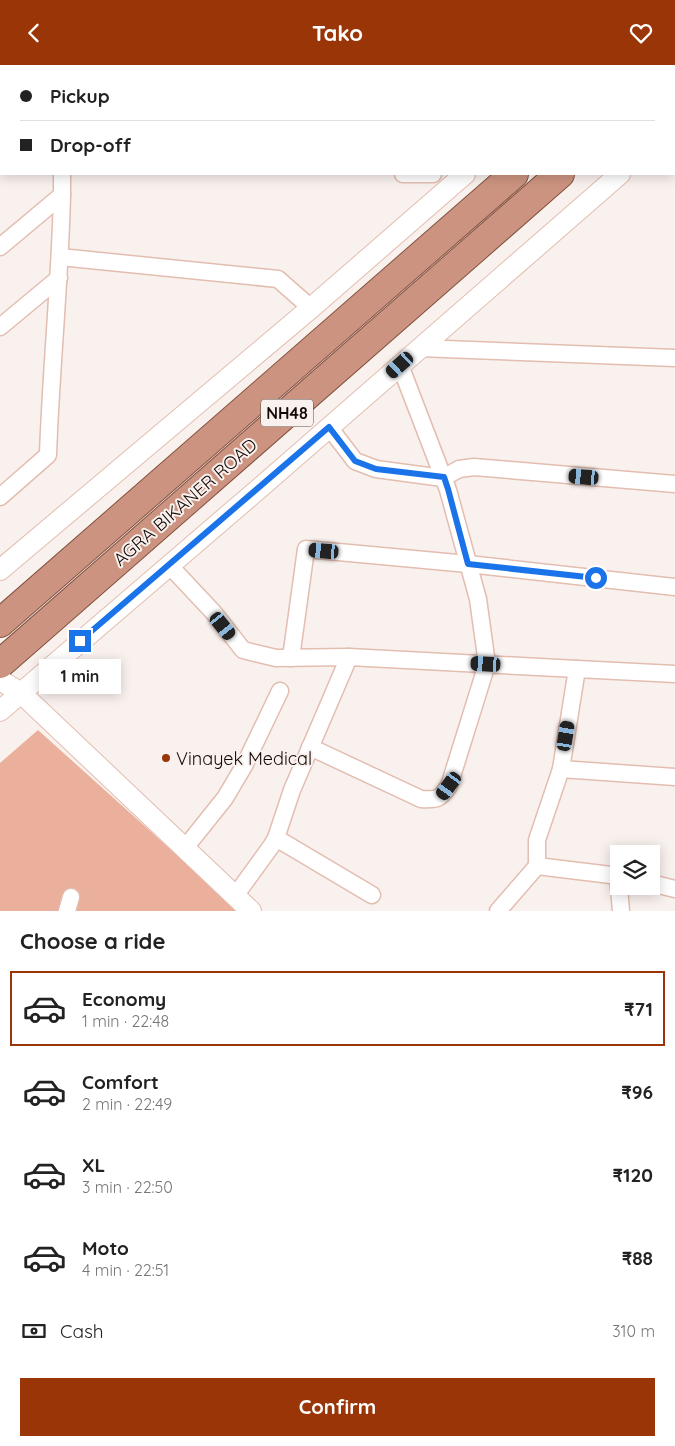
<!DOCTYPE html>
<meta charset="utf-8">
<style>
:root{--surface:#fff;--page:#f2f2f2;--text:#222;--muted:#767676;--line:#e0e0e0;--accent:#9a3507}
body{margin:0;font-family:Quicksand,sans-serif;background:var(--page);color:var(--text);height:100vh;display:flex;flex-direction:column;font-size:19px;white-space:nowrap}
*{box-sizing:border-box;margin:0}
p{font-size:16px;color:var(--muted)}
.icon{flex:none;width:28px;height:28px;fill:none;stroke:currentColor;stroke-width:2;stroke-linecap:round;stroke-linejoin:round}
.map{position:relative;height:846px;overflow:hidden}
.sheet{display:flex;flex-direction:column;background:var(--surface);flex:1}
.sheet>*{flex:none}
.guide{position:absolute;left:0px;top:0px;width:675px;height:110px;box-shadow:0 2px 12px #0003;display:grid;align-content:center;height:110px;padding:0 20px;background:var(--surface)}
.fabs{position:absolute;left:610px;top:780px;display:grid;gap:10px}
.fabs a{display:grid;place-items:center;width:50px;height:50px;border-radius:0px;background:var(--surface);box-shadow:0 2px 12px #0003;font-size:25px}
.end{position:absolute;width:22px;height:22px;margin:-11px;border:6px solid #1a73e8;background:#fff;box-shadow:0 0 0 2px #fff}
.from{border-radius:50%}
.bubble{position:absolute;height:35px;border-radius:0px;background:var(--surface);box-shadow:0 2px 12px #0003;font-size:16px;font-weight:700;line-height:35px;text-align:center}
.car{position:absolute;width:15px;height:30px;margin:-15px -8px;border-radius:6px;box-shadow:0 0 4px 1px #0007;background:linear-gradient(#222 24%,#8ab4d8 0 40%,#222 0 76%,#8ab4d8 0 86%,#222 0)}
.guide b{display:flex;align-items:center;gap:18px;height:48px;font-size:19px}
.guide b+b{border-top:1px solid var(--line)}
.guide i{width:12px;height:12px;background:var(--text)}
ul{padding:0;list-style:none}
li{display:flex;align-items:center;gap:15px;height:75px;margin:0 10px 8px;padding:0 10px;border:2px solid transparent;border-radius:0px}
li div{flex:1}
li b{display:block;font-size:19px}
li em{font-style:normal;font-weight:700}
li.active{border-color:var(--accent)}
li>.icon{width:45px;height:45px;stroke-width:1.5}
h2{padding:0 20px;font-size:22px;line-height:60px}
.pay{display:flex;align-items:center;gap:12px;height:55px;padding:0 20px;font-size:19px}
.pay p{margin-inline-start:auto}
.cta{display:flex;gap:10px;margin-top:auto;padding:10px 20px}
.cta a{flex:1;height:58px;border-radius:0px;background:var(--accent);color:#fff;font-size:20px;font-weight:700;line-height:58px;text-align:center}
header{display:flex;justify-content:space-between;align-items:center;height:65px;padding:0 20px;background:var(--accent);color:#fff;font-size:22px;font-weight:700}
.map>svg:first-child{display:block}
.green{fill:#ebb09c}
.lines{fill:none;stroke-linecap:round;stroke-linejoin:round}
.minor-casing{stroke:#e3bdb0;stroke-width:19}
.tertiary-casing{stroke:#e3bdb0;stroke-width:22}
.trunk-casing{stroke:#845140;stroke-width:30}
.minor{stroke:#fff;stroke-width:16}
.tertiary{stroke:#fff;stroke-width:20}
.trunk{stroke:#cc9480;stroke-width:28}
.route{stroke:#1a73e8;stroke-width:6}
.poi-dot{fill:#9a3507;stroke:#f9f1ee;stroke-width:2}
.labels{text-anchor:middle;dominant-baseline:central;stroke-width:4;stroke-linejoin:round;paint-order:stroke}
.shield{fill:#f9f1ee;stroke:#594e4b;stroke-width:1}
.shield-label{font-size:16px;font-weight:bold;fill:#140805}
.street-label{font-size:18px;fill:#140805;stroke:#f9f1ee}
.poi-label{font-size:18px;fill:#140805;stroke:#f9f1ee;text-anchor:start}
</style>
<header><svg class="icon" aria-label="back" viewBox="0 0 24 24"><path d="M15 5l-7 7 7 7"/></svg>Tako<svg class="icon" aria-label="heart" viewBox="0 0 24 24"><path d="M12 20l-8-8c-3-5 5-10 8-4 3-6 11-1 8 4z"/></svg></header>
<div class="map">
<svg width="675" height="846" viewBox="0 0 675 846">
<rect width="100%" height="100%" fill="#f9f1ee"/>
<polygon class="green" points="38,665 239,846 0,846 0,698"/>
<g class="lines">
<defs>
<g id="minor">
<polyline points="125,0 125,1"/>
<polyline points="157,1 161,0"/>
<polyline points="0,85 1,85"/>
<polyline points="403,109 433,109"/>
<polyline points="0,182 62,130 62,109"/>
<polyline points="60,192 278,214 311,243"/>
<polyline points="0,262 59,213"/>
<polyline points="419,283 675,293"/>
<polyline points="329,362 355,396 376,404 443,413 459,404 474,402 675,419"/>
<path d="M0,432L48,390C51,303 60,217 62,130"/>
<polyline points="169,500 214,548 243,585 276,593 349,592 577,604"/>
<polyline points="291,593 306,484 468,499 675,522"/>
<path d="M310,682L421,734C438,735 440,734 449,721L487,599L478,534L448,425L400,300"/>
<polyline points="561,704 577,604 675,609"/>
<polyline points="276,773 372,830"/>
<polyline points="185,783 225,733 244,701 280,626"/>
<polyline points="618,811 621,846"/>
<polyline points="619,811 537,801 537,775 561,704 675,712"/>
<polyline points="651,818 675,824"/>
<polyline points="235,831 272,780 276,773 292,725 349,592"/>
<polyline points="67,846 71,832"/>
<polyline points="498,846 537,801"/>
</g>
<g id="tertiary">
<polyline points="585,1 587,0"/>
<polyline points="674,62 675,61"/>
<polyline points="0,505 311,243 465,109"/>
<polyline points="0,615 21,628 251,846"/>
<polyline points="0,646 262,421 620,109"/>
</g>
<g id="trunk">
<polyline points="634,1 635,0"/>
<polyline points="674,8 675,7"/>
<polyline points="0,558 514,109"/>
<polyline points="0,599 560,109"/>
</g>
</defs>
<use href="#minor" class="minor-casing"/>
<use href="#tertiary" class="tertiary-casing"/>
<use href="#trunk" class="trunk-casing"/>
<use href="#minor" class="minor"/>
<use href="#tertiary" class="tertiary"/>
<use href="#trunk" class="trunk"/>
</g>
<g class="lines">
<polyline class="route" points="80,576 329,362 355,396 376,404 444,412 448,424 468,499 596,513"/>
</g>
<circle class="poi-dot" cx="166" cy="693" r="5"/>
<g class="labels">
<rect class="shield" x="261" y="334.5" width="52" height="27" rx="4"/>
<g class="shield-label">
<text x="287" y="348">NH48</text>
</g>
<g class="street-label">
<text transform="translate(185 437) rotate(-41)">AGRA BIKANER ROAD</text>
</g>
<g class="poi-label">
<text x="176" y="693">Vinayek Medical</text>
</g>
</g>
</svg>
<div class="fabs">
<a><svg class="icon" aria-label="layers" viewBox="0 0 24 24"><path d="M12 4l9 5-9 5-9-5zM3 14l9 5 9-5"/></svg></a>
</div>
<i class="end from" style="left:596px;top:513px"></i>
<i class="end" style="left:80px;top:576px"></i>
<div class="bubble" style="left:39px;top:594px;width:82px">1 min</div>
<i class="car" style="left:400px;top:300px;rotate:228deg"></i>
<i class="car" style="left:584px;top:412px;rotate:275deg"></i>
<i class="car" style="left:324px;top:486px;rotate:275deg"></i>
<i class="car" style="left:223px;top:561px;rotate:141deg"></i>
<i class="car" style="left:486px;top:599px;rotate:273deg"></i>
<i class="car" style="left:566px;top:671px;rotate:9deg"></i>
<i class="car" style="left:449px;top:721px;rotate:216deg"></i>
<div class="guide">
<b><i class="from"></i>Pickup</b>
<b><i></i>Drop-off</b>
</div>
</div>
<section class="sheet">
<h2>Choose a ride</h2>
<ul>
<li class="active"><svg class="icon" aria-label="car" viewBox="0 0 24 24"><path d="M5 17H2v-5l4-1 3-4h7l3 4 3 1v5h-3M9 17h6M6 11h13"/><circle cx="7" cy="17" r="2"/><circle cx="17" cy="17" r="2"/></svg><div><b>Economy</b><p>1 min · 22:48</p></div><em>₹71</em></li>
<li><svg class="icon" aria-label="car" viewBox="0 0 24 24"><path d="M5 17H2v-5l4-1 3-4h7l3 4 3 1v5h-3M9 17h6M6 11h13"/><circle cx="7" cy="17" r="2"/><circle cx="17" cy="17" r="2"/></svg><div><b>Comfort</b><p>2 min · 22:49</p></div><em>₹96</em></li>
<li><svg class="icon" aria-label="car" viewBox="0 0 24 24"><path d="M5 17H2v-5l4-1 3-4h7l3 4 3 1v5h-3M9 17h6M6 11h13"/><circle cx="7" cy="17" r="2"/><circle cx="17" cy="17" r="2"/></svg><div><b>XL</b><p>3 min · 22:50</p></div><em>₹120</em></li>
<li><svg class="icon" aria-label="car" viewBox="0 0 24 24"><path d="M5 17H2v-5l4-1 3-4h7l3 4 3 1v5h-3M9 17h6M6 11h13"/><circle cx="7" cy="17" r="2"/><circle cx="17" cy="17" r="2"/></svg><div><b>Moto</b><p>4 min · 22:51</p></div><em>₹88</em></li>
</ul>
<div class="pay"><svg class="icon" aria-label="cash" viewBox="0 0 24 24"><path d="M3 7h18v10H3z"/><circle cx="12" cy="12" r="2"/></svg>Cash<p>310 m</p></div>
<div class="cta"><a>Confirm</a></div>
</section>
